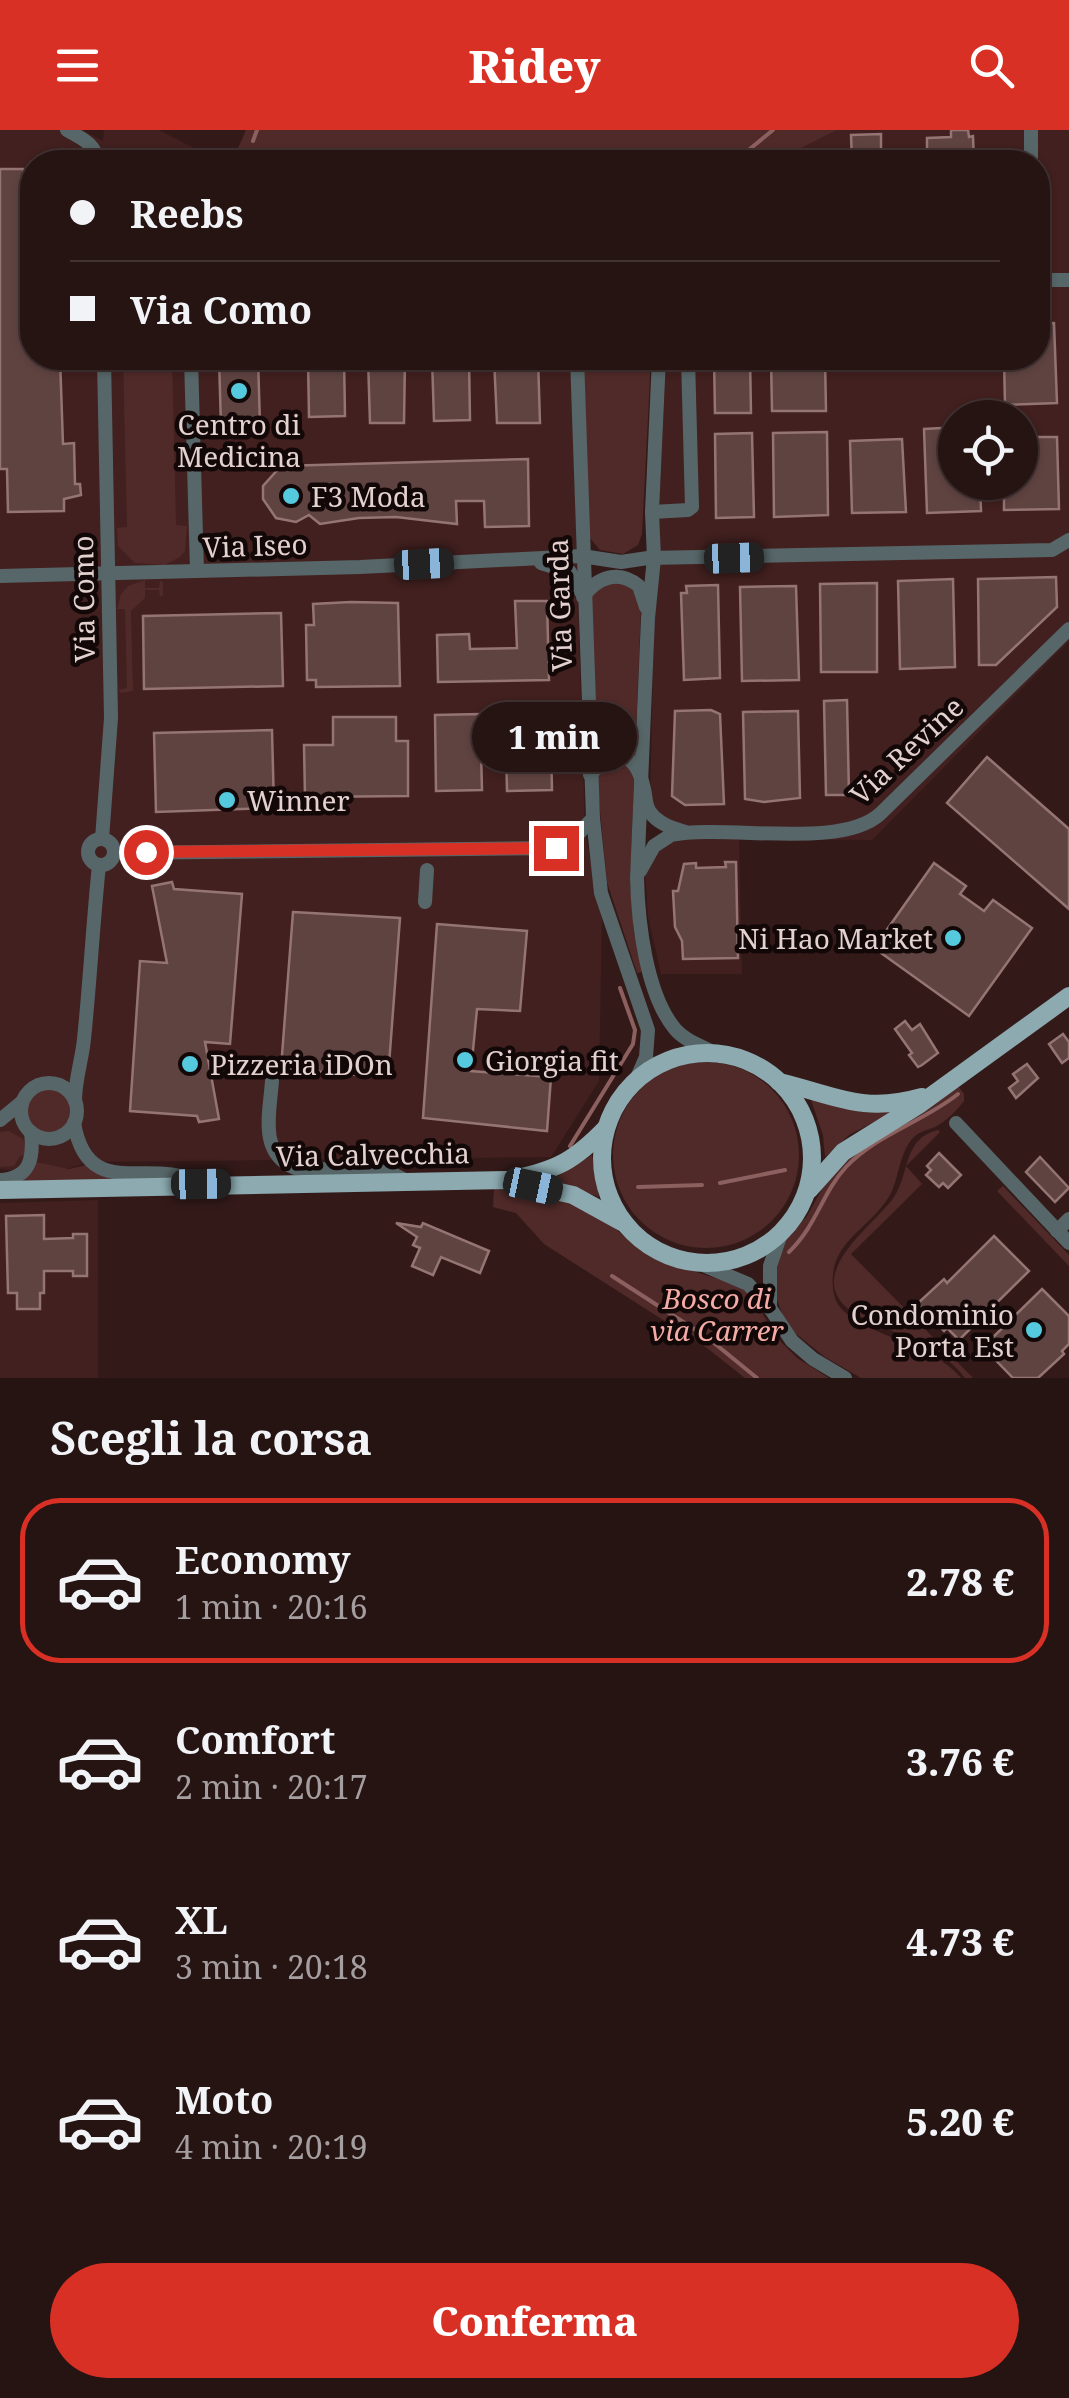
<!DOCTYPE html>
<html lang="it">
<meta charset="utf-8">
<style>
:root{--surface:#261413;--page:#322121;--text:#f1f3f6;--muted:#a49ea0;--line:#423333;--accent:#d93025}
body{margin:0;font-family:"Noto Serif",serif;background:var(--page);color:var(--text);height:100vh;display:flex;flex-direction:column;font-size:38px;white-space:nowrap}
*{box-sizing:border-box;margin:0}
p{font-size:32px;color:var(--muted)}
.icon{flex:none;width:55px;height:55px;fill:none;stroke:currentColor;stroke-width:2;stroke-linecap:round;stroke-linejoin:round}
.map{position:relative;height:1248px;overflow:hidden}
.side{display:flex;flex-direction:column;background:var(--surface);flex:1}
.side>*{flex:none}
.banner{position:absolute;left:20px;top:20px;width:1030px;height:220px;border-radius:40px;box-shadow:0 2px 8px #0004,0 0 0 2px var(--line);display:grid;align-content:center;height:220px;padding:0 50px;background:var(--surface)}
.tools{position:absolute;left:938px;top:270px;display:grid;gap:20px}
.tools a{display:grid;place-items:center;width:100px;height:100px;border-radius:50%;background:var(--surface);box-shadow:0 2px 8px #0004,0 0 0 2px var(--line);font-size:50px}
.end{position:absolute;width:45px;height:45px;margin:-22px;border:12px solid #d93025;background:#fff;box-shadow:0 0 0 5px #fff}
.from{border-radius:50%}
.bubble{position:absolute;height:70px;border-radius:35px;background:var(--surface);box-shadow:0 2px 8px #0004,0 0 0 2px var(--line);font-size:32px;font-weight:800;line-height:70px;text-align:center}
.car{position:absolute;width:30px;height:60px;margin:-30px -15px;border-radius:12px;box-shadow:0 0 8px 2px #0007;background:linear-gradient(#222 24%,#8ab4d8 0 40%,#222 0 76%,#8ab4d8 0 86%,#222 0)}
.banner b{display:flex;align-items:center;gap:35px;height:95px;font-size:38px}
.banner b+b{border-top:2px solid var(--line)}
.banner i{width:25px;height:25px;background:var(--text)}
ul{padding:0;list-style:none}
li{display:flex;align-items:center;gap:30px;height:165px;margin:0 20px 15px;padding:0 30px;border:5px solid transparent;border-radius:40px}
li div{flex:1}
li b{display:block;font-size:38px}
li em{font-style:normal;font-weight:800}
li.on{border-color:var(--accent)}
li>.icon{width:90px;height:90px;stroke-width:1.5}
h2{padding:0 50px;font-size:45px;line-height:120px}
.cta{display:flex;gap:20px;margin-top:auto;padding:20px 50px}
.cta a{flex:1;height:115px;border-radius:60px;background:var(--accent);color:#fff;font-size:40px;font-weight:800;line-height:115px;text-align:center}
header{display:flex;justify-content:space-between;align-items:center;height:130px;padding:0 50px;background:var(--accent);color:#fff;font-size:45px;font-weight:800}
.map>svg:first-child{display:block}
.built{fill:#41201f;fill-rule:evenodd}
.green{fill:#502a29}
.lines{fill:none;stroke-linecap:round;stroke-linejoin:round}
.stream{stroke:#8c605e;stroke-width:4}
.building{fill:#5f4341;stroke:#957573;stroke-width:2.5}
.minor{stroke:#576668;stroke-width:14}
.major{stroke:#8caab0;stroke-width:18}
.route{stroke:#d93025;stroke-width:12}
.poi-dot{fill:#55cade;stroke:#130808;stroke-width:4}
.labels{text-anchor:middle;dominant-baseline:central;stroke-width:9;stroke-linejoin:round;paint-order:stroke}
.poi-label{font-size:28px;fill:#e3d1cf;stroke:#130808;text-anchor:start}
.street-label{font-size:28px;fill:#e3d1cf;stroke:#130808}
.park-label{font-size:28px;font-style:italic;fill:#f5aca7;stroke:#130808}
</style>
<header><svg class="icon" aria-label="menu" viewBox="0 0 24 24"><path d="M4 6h16M4 12h16M4 18h16"/></svg>Ridey<svg class="icon" aria-label="search" viewBox="0 0 24 24"><circle cx="10" cy="10" r="6"/><path d="M15 15l6 6"/></svg></header>
<div class="map">
<svg width="1069" height="1248" viewBox="0 0 1069 1248">
<rect width="100%" height="100%" fill="#331a19"/>
<g class="built">
<polygon points="0,0 83,0 103,11 104,0 159,0 221,32 32,32 32,228 571,228 585,702 602,787 599,951 551,1027 90,1032 49,1044 0,1039"/>
<path d="M837,0H1069V511L872,710L739,709L742,844H661L648,787L645,743L652,722L677,707L650,675L654,489L666,228H1038V32H773ZM955,288H1020V352H955Z"/>
<polygon points="98,1070 98,1248 0,1248 0,1073"/>
</g>
<g class="green">
<polygon points="246,0 837,0 773,32 232,32"/>
<polygon points="123,228 172,228 176,395 187,396 185,421 180,427 164,435 135,433 118,416 117,398 127,397"/>
<polygon points="582,228 651,228 642,404 638,415 623,424 600,420 589,407"/>
<polygon points="145,450 145,458 159,458 160,450 163,453 163,465 160,467 159,460 145,460 145,468 131,481 133,561 120,563 119,560 127,558 125,479 117,479 121,464 128,456"/>
<polygon points="612,451 634,457 641,477 630,752 634,802 642,842 637,843 607,752 597,650 591,469 596,458"/>
<circle cx="706" cy="1025" r="93"/>
<path d="M958,956L964,964V971C956,981 947,991 935,997C928,1000 921,1001 915,1006C900,1019 899,1047 891,1063C872,1099 828,1110 833,1158C834,1169 838,1177 847,1184C883,1211 931,1213 961,1248H861L825,1227L795,1203L784,1189L775,1164L776,1134L786,1110L807,1086L835,1036Z"/>
<circle cx="49" cy="981" r="22"/>
<polygon points="811,970 865,982 895,981 849,1005 825,1027 823,1005"/>
<path d="M938,1000L940,1002L906,1036L922,1054L851,1124L973,1248H965C937,1210 889,1205 851,1181C801,1144 875,1095 894,1067C910,1043 903,1008 938,1000Z"/>
<polygon points="9,1001 23,1009 28,1026 20,1026 14,1036 0,1037 0,1002"/>
<polygon points="592,1025 599,1067 552,1050"/>
<polygon points="36,1032 69,1039 86,1035 103,1045 134,1049 18,1053"/>
<polygon points="1003,1056 1069,1125 1069,1136 997,1061"/>
<polygon points="494,1059 554,1065 599,1086 652,1128 740,1156 753,1168 777,1208 797,1228 829,1248 745,1248 707,1218 544,1114 516,1083 493,1077"/>
</g>
<g class="lines">
<g class="stream">
<polyline points="253,11 257,0"/>
<path d="M491,32C541,24 580,11 628,32"/>
<polyline points="734,32 773,0"/>
<polyline points="570,1016 633,914 635,900 620,858"/>
<polyline points="720,1053 785,1040"/>
<polyline points="638,1057 702,1055"/>
<path d="M789,1122C817,1095 822,1063 846,1037C877,1004 923,992 958,964"/>
<polyline points="612,1146 708,1208 757,1248"/>
</g>
</g>
<g class="building">
<polygon points="951,0 968,0 969,7 973,6 974,32 927,32 927,8 951,7"/>
<polygon points="881,4 881,32 852,32 851,5"/>
<polygon points="0,39 23,39 24,43 32,44 32,228 60,228 63,314 74,313 75,354 80,354 81,365 64,369 64,381 8,382 7,339 0,339"/>
<polygon points="1054,193 1057,273 1005,275 1004,228 1038,228 1038,194"/>
<polygon points="219,228 258,228 260,295 221,296"/>
<polygon points="308,228 344,228 345,286 309,287"/>
<polygon points="368,228 405,228 404,293 370,293"/>
<polygon points="432,228 469,228 470,290 434,291"/>
<polygon points="494,228 538,228 540,293 497,293"/>
<polygon points="714,228 750,228 751,283 715,283"/>
<polygon points="771,228 825,228 826,281 772,281"/>
<polygon points="941,298 942,302 955,302 955,352 980,352 981,381 927,383 924,299"/>
<polygon points="827,302 828,385 774,387 773,303"/>
<polygon points="752,303 754,387 716,388 715,304"/>
<polygon points="1020,307 1057,307 1059,379 1004,380 1004,352 1020,352"/>
<polygon points="902,309 906,382 852,383 850,311"/>
<polygon points="528,329 529,396 485,397 484,371 456,371 457,394 396,387 359,388 320,394 309,385 296,392 276,388 263,369 263,356 281,336"/>
<polygon points="1056,447 1057,477 996,535 979,535 978,449"/>
<polygon points="953,449 955,537 900,539 898,451"/>
<polygon points="877,453 877,542 821,542 820,454"/>
<polygon points="718,455 720,548 684,550 681,463 687,463 686,456"/>
<polygon points="796,456 799,550 742,551 740,457"/>
<polygon points="515,471 547,471 549,550 438,552 437,505 469,504 470,519 517,518"/>
<polygon points="351,472 398,473 400,556 316,557 316,550 307,550 306,495 314,495 313,474"/>
<polygon points="281,483 283,556 144,559 143,486"/>
<polygon points="847,570 849,665 826,665 824,571"/>
<polygon points="550,574 552,660 507,661 505,576"/>
<polygon points="675,581 711,580 720,584 724,674 685,675 672,666"/>
<polygon points="798,581 800,668 764,672 745,669 743,582"/>
<polygon points="480,584 482,660 436,661 435,585"/>
<polygon points="333,587 396,587 396,611 408,611 408,666 305,667 304,615 333,615"/>
<polygon points="272,600 274,678 156,682 154,603"/>
<polygon points="987,627 1069,699 1069,779 947,673"/>
<polygon points="725,732 736,732 738,828 683,829 682,811 675,797 673,761 678,761 684,734 696,733 696,738 726,737"/>
<polygon points="934,733 966,756 960,764 984,781 993,770 1032,798 969,886 874,818"/>
<polygon points="172,752 174,759 242,764 230,914 205,912 219,989 199,992 197,986 130,981 140,831 167,833 152,756"/>
<polygon points="293,782 400,788 388,948 281,938"/>
<polygon points="437,794 527,801 520,881 477,879 471,941 551,947 547,1001 423,988"/>
<polygon points="905,891 912,900 920,894 938,923 922,935 918,937 909,925 912,923 895,899"/>
<polygon points="1063,904 1069,912 1069,928 1062,933 1049,914"/>
<polygon points="1027,934 1038,948 1016,968 1009,958 1018,951 1013,944"/>
<polygon points="939,1023 961,1045 948,1058 943,1053 939,1057 926,1045 931,1040 927,1036"/>
<polygon points="1040,1027 1069,1058 1055,1072 1026,1042"/>
<polygon points="44,1085 44,1109 73,1108 73,1104 87,1104 87,1146 73,1146 73,1141 44,1141 44,1163 40,1163 40,1179 17,1179 17,1163 8,1163 6,1086"/>
<polygon points="396,1093 421,1097 423,1093 489,1121 480,1143 441,1127 433,1145 412,1136 420,1118 413,1115 417,1107"/>
<polygon points="994,1106 1029,1141 959,1210 947,1198 944,1201 917,1174 944,1149 947,1153"/>
<polygon points="1042,1159 1069,1186 1069,1214 1062,1221 1064,1224 1038,1248 1013,1248 983,1217"/>
</g>
<g class="lines">
<g class="minor">
<path d="M67,0C82,9 95,13 98,32"/>
<polyline points="1031,0 1031,32"/>
<polyline points="1038,150 1069,150"/>
<polyline points="191,228 197,441"/>
<polyline points="577,228 593,688 601,763 648,900 646,927 636,950"/>
<path d="M659,228L652,382L654,428L648,488L637,748C638,792 646,864 675,899C685,911 702,916 715,923"/>
<polyline points="652,382 688,380 692,377 688,228"/>
<polyline points="541,433 570,442 581,462"/>
<polyline points="0,446 360,437 582,426 621,432 648,428 1052,420 1069,410"/>
<path d="M583,467C597,447 619,439 639,456L646,477"/>
<path d="M590,645C614,617 636,621 644,659C646,667 645,675 650,682C658,694 673,698 685,702"/>
<circle cx="101" cy="722" r="13"/>
<polyline points="102,709 111,588 104,228"/>
<polyline points="114,723 557,718 580,702 593,688"/>
<path d="M640,741L654,716L671,705C727,694 840,720 880,684L1069,499"/>
<polyline points="425,772 427,740"/>
<path d="M272,951C270,982 258,1023 295,1038L389,1042L407,1051"/>
<circle cx="49" cy="981" r="28"/>
<path d="M75,971C75,949 82,930 84,909C90,851 93,793 99,735"/>
<polyline points="0,990 22,972"/>
<path d="M74,993C88,1074 150,1025 201,1054"/>
<polyline points="956,993 1069,1113"/>
<path d="M0,1050C30,1048 34,1029 31,1002"/>
<polyline points="1057,1101 1069,1089"/>
<polyline points="696,1132 748,1154 770,1178 792,1211 813,1229 845,1248"/>
<polyline points="770,1177 770,1136 782,1101"/>
</g>
<g class="major">
<circle cx="707" cy="1028" r="105"/>
<path d="M779,952C835,965 862,984 922,967"/>
<path d="M513,1049C557,1040 575,1030 606,998"/>
<polyline points="0,1060 506,1050 573,1065 622,1092"/>
<polyline points="809,1060 843,1022 920,974 1069,866"/>
</g>
</g>
<g class="lines">
<polyline class="route" points="146,722 556,718"/>
</g>
<g class="poi-dot">
<circle cx="239" cy="261" r="10"/>
<circle cx="291" cy="366" r="10"/>
<circle cx="227" cy="670" r="10"/>
<circle cx="953" cy="808" r="10"/>
<circle cx="465" cy="930" r="10"/>
<circle cx="190" cy="934" r="10"/>
<circle cx="1034" cy="1200" r="10"/>
</g>
<g class="labels">
<g class="poi-label">
<text x="239" y="294" text-anchor="middle">Centro di<tspan x="239" dy="32">Medicina</tspan></text>
<text x="311" y="366">F3 Moda</text>
<text x="247" y="670">Winner</text>
<text x="933" y="808" text-anchor="end">Ni Hao Market</text>
<text x="485" y="930">Giorgia fit</text>
<text x="210" y="934">Pizzeria iDOn</text>
<text x="1014" y="1184" text-anchor="end">Condominio<tspan x="1014" dy="32">Porta Est</tspan></text>
</g>
<g class="street-label">
<text transform="translate(255 415) rotate(-2)">Via Iseo</text>
<text transform="translate(83 469) rotate(-91)">Via Como</text>
<text transform="translate(559 475) rotate(-92)">Via Garda</text>
<text transform="translate(906 620) rotate(-43)">Via Revine</text>
<text transform="translate(373 1024) rotate(-1)">Via Calvecchia</text>
</g>
<g class="park-label">
<text x="717" y="1168">Bosco di<tspan x="717" dy="32">via Carrer</tspan></text>
</g>
</g>
</svg>
<div class="tools">
<a><svg class="icon" aria-label="locate" viewBox="0 0 24 24"><circle cx="12" cy="12" r="6"/><path d="M12 2v4M12 18v4M2 12h4M18 12h4"/></svg></a>
</div>
<i class="end from" style="left:146px;top:722px"></i>
<i class="end" style="left:556px;top:718px"></i>
<div class="bubble" style="left:472px;top:572px;width:165px">1 min</div>
<i class="car" style="left:734px;top:428px;rotate:88deg"></i>
<i class="car" style="left:424px;top:434px;rotate:87deg"></i>
<i class="car" style="left:201px;top:1054px;rotate:89deg"></i>
<i class="car" style="left:533px;top:1056px;rotate:102deg"></i>
<div class="banner">
<b><i class="from"></i>Reebs</b>
<b><i></i>Via Como</b>
</div>
</div>
<section class="side">
<h2>Scegli la corsa</h2>
<ul>
<li class="on"><svg class="icon" aria-label="car" viewBox="0 0 24 24"><path d="M5 17H2v-5l4-1 3-4h7l3 4 3 1v5h-3M9 17h6M6 11h13"/><circle cx="7" cy="17" r="2"/><circle cx="17" cy="17" r="2"/></svg><div><b>Economy</b><p>1 min · 20:16</p></div><em>2.78 €</em></li>
<li><svg class="icon" aria-label="car" viewBox="0 0 24 24"><path d="M5 17H2v-5l4-1 3-4h7l3 4 3 1v5h-3M9 17h6M6 11h13"/><circle cx="7" cy="17" r="2"/><circle cx="17" cy="17" r="2"/></svg><div><b>Comfort</b><p>2 min · 20:17</p></div><em>3.76 €</em></li>
<li><svg class="icon" aria-label="car" viewBox="0 0 24 24"><path d="M5 17H2v-5l4-1 3-4h7l3 4 3 1v5h-3M9 17h6M6 11h13"/><circle cx="7" cy="17" r="2"/><circle cx="17" cy="17" r="2"/></svg><div><b>XL</b><p>3 min · 20:18</p></div><em>4.73 €</em></li>
<li><svg class="icon" aria-label="car" viewBox="0 0 24 24"><path d="M5 17H2v-5l4-1 3-4h7l3 4 3 1v5h-3M9 17h6M6 11h13"/><circle cx="7" cy="17" r="2"/><circle cx="17" cy="17" r="2"/></svg><div><b>Moto</b><p>4 min · 20:19</p></div><em>5.20 €</em></li>
</ul>
<div class="cta"><a>Conferma</a></div>
</section>
